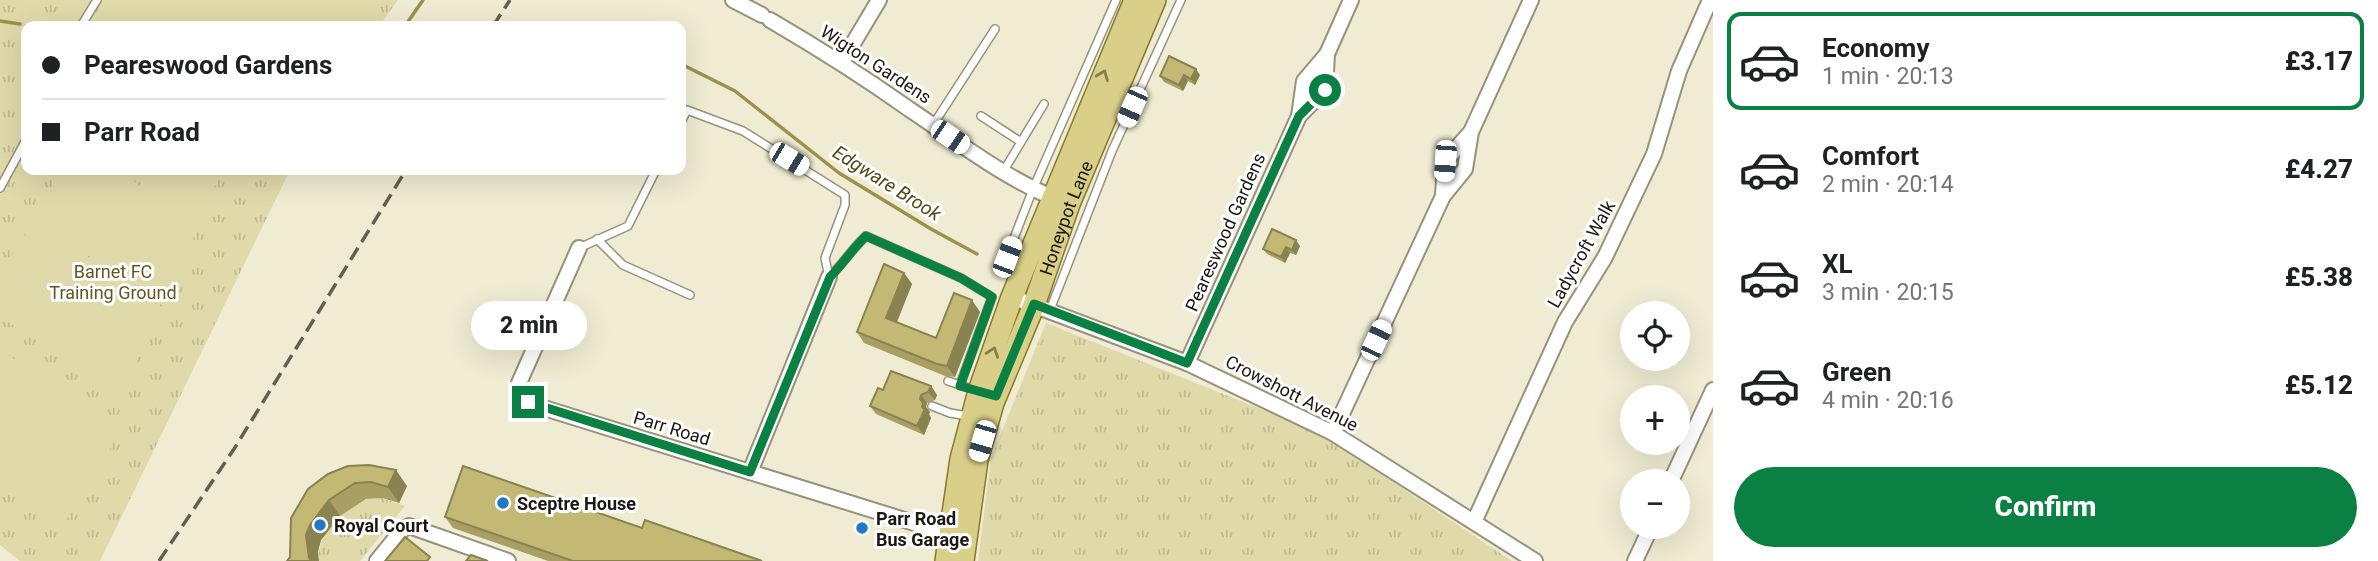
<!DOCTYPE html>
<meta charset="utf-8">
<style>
:root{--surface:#fff;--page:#f6f6f6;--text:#202124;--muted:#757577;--line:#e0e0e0;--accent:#0b8043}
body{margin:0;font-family:Roboto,sans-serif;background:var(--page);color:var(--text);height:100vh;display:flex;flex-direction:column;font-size:26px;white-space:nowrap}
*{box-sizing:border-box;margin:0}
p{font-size:23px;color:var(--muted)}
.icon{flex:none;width:38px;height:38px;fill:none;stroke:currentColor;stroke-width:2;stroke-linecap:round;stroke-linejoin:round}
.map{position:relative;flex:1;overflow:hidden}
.sheet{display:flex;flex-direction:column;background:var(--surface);width:665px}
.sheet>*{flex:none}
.banner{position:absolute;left:21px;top:21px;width:665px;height:154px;border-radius:14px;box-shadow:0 7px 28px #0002;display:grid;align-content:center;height:154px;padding:0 21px;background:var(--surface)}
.fabs{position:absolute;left:1620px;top:301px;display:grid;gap:14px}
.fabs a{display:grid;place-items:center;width:70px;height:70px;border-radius:50%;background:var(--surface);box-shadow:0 7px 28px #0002;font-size:35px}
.end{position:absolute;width:32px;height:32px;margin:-16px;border:9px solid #0b8043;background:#fff;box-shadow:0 0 0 4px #fff}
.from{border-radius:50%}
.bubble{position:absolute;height:49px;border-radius:24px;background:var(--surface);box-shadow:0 7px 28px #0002;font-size:23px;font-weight:800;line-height:49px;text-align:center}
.car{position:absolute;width:21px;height:42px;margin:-21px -10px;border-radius:9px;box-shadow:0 0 5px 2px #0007;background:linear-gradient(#fff 24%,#345 0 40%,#fff 0 76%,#345 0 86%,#fff 0)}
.banner b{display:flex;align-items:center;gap:24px;height:66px;font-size:26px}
.banner b+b{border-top:2px solid var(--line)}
.banner i{width:18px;height:18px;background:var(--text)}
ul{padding:12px 0 0;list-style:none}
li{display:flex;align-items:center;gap:21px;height:98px;margin:0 14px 10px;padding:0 7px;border:4px solid transparent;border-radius:14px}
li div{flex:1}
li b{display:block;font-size:26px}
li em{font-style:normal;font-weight:800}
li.current{border-color:var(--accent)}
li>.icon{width:63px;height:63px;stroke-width:1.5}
.button{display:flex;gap:14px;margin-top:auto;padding:14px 21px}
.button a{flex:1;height:80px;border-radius:42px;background:var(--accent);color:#fff;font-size:28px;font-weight:800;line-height:80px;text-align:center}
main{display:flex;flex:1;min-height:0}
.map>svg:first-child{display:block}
.park{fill:url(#park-tufts)}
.garden{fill:#e0d9aa}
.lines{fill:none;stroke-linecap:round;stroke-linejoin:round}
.stream{stroke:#9c914b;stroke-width:3.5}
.service-casing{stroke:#96927b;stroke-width:10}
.minor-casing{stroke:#96927b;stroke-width:18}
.primary-casing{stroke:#877a2a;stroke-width:24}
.service{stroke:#fff;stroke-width:7}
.minor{stroke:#fff;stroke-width:14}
.primary{stroke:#dacf88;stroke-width:21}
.rail{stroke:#625f52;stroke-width:3.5;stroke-dasharray:14 7;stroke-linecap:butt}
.wall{fill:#a99f64}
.shaded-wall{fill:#898251}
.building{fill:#c4b974;stroke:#898251;stroke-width:2}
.oneway{stroke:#847d52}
.route{stroke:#0b8043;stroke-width:9}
.poi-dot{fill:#2178c5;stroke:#fff;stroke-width:2.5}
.labels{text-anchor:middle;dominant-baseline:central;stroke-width:6;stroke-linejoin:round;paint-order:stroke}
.street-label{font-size:18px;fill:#1a1810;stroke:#fff}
.park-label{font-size:18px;fill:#605723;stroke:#fff}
.poi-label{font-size:18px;font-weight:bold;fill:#1a1810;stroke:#fff;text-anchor:start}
.water-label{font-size:19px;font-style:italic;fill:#514913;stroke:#fff}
</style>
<main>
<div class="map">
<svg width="1713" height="561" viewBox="0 0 1713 561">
<defs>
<pattern id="park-tufts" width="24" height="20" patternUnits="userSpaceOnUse" patternTransform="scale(1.75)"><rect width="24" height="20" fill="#e0d9aa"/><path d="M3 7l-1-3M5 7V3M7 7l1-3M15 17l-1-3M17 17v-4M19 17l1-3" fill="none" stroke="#c0ba91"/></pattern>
</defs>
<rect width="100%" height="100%" fill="#f0ecd3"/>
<g class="park">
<polygon points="0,0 398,0 379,26 26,26 26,170 290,170 100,561 20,561 0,545"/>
<polygon points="1046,323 1318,432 1512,561 978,561 991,458"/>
<path d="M382,498L405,506L360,561H319C316,536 341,508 365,500C370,498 376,498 382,498Z"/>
</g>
<g class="garden">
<polygon points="115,0 373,0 357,26 272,26 249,12 269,26 151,26 113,2"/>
<polygon points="63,170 115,170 202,224 156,298 31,220"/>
<polygon points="126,170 225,170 197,214"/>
<polygon points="31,225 168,311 117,391 0,317 0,274"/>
<polygon points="0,350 123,428 63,525 0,485"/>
</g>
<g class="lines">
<g class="stream">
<polyline points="0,21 20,24"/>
<polyline points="405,26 423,0"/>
<polyline points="681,64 735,91 839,173 931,229 977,254"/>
</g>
<defs>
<g id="service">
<polyline points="81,26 97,0"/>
<polyline points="981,116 1021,142 1003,172"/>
<polyline points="681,122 687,110 743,131 845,195 845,205 825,258 829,277"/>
<polyline points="933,125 995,29"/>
<polyline points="1021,142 1044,104"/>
<polyline points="0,188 26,140"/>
<polyline points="597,239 623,265 690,295"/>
<polyline points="579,248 628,226 656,170"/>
<polyline points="1007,256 1033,189 1116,0"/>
<path d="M829,277C843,264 852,249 866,236L961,278L992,297L960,385"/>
<polyline points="1050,310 1112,151 1181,0"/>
<polyline points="948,381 975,390"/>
<polyline points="932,406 950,413 968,416"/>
</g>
<g id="minor">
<polyline points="733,0 762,15"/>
<path d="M770,20C818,48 864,77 909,109C957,141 1005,179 1059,200"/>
<polyline points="842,62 879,0"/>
<polyline points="1299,116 1304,81 1327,54"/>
<polyline points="1443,196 1445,161 1470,133"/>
<polyline points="579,248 519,383 528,403 956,536"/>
<polyline points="1012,297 1187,363 1333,433 1535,561"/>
<polyline points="1187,363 1299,116 1325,90 1327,54 1351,0"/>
<polyline points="1333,433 1443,196 1465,169 1471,132 1531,0"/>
<polyline points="750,472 829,277"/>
<polyline points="1671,481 1713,390"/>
<polyline points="1474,522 1565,322 1605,257 1654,154 1679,71 1710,0"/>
<polyline points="377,561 403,529 409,526 508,561"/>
<polyline points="1635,561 1651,527"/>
</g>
<g id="primary">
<polyline points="946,561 961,459 979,391 1012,297 1135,0"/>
<path id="s1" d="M963,561L977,460L993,403L1034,305L1069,204L1155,0"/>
</g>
</defs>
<use href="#service" class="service-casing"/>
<use href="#minor" class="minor-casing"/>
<use href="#primary" class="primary-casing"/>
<use href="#service" class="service"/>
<use href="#minor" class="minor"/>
<use href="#primary" class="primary"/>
<g class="rail">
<polyline points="493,26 510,0"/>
<polyline points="159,561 234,449 406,170"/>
</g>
</g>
<g class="wall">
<polygon points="1200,75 1195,85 1188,81 1183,91 1164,82 1160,76"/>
<polygon points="1300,246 1296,255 1290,253 1285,263 1267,254 1263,249"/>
<polygon points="904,273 912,284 897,322 936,338 980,312 955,377 945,376 864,343 857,332"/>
<polygon points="931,386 937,395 935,400 927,403 926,407 930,412 929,414 931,418 924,435 876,414 870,406 883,390"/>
<polygon points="348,466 407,486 399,503 382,498 366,499 340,516 321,540 318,551 290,557"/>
<polygon points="445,517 642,528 762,561 548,561 453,528"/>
</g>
<g class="shaded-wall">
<polygon points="1196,69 1200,75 1195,85 1191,79"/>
<polygon points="1184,75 1188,81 1183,91 1179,85"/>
<polygon points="1296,240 1300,246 1296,255 1292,250"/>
<polygon points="1286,247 1290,253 1285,263 1281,257"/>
<polygon points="904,273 912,284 894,329 886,318"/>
<polygon points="972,300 980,312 955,377 947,366"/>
<polygon points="931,386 937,395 935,400 928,392"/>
<polygon points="921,395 927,403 926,407 930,412 929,414 931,418 924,435 917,426 922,407"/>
<polygon points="396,470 407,486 399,503 388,487"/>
<polygon points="329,500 340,516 321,540 318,551 319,561 311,561 309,558 306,535 310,525"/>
</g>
<g class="building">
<polygon points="1169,56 1196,69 1191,79 1184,75 1179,85 1160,76"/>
<polygon points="1272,229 1296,240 1292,250 1286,247 1281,257 1263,249"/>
<polygon points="884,264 904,273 886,318 936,338 954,293 972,300 947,366 937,364 857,332"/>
<polygon points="891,371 931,386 928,392 921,395 920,399 923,403 922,407 925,409 917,426 870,406 878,388 883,390"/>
<polygon points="369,465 396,470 388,487 371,482 355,483 329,500 310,525 306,535 309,558 311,561 287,561 290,557 291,518 308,489 328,474 348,466"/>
<polygon points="463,466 642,528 645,520 762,561 573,561 445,517"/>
<polygon points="405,537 430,557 427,561 385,561"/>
<polygon points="471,555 488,561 466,561"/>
</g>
<defs><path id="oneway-chevron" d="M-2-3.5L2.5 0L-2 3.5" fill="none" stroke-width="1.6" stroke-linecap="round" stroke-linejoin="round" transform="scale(1.75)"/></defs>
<g class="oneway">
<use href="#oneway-chevron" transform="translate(1103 75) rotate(-68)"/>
<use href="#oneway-chevron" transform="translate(993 352) rotate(-71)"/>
</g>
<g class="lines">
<path class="route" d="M528,402L750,472L830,277C843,264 852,249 866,236L961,278L992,297L960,386L996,396L1034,304L1187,363L1299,116L1325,90"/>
</g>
<g class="poi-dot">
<circle cx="503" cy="503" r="7"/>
<circle cx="320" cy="525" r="7"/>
<circle cx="862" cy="528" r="7"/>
</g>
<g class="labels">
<g class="street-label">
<text transform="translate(876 64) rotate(33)">Wigton Gardens</text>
<text stroke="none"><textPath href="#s1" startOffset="360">Honeypot Lane</textPath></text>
<text transform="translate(1225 232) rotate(-66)">Peareswood Gardens</text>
<text transform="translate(1581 254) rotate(-61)">Ladycroft Walk</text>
<text transform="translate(1292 393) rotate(27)">Crowshott Avenue</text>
<text transform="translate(672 428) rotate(17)">Parr Road</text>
</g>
<g class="park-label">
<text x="113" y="271">Barnet FC<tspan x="113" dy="21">Training Ground</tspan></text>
</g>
<g class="poi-label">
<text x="517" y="503">Sceptre House</text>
<text x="876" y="518">Parr Road<tspan x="876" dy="21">Bus Garage</tspan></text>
<text x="334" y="525">Royal Court</text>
</g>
<g class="water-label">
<text transform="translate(887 183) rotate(32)">Edgware Brook</text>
</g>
</g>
</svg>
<div class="fabs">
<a><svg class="icon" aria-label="locate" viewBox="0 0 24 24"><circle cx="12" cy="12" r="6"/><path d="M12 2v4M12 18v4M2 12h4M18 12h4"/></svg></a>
<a>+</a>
<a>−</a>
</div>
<i class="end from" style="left:1325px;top:90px"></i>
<i class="end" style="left:528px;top:402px"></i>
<div class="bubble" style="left:471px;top:301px;width:116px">2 min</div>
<i class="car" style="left:1132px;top:107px;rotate:204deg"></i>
<i class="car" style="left:950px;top:137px;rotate:124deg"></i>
<i class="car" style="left:789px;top:159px;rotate:121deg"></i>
<i class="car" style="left:1445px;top:161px;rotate:184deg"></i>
<i class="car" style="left:1007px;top:257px;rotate:21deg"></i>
<i class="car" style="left:1376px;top:340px;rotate:25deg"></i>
<i class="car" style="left:982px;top:441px;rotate:196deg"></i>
<div class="banner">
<b><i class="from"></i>Peareswood Gardens</b>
<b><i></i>Parr Road</b>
</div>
</div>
<section class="sheet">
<ul>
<li class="current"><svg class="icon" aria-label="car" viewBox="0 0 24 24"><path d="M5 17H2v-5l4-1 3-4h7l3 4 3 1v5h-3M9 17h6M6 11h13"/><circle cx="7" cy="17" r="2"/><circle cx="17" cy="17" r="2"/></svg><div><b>Economy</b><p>1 min · 20:13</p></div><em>£3.17</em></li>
<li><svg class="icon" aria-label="car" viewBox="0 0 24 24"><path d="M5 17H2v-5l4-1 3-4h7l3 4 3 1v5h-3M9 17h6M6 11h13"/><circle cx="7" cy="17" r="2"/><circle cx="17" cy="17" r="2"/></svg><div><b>Comfort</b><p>2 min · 20:14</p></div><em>£4.27</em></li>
<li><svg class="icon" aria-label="car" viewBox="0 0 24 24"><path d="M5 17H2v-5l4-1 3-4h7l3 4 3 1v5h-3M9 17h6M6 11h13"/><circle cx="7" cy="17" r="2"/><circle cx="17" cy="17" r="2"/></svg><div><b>XL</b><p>3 min · 20:15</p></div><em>£5.38</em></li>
<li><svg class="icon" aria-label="car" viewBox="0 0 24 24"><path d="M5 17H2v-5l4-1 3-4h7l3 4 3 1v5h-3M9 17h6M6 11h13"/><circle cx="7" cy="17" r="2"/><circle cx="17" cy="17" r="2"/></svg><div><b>Green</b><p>4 min · 20:16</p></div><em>£5.12</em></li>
</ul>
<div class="button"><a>Confirm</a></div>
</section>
</main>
